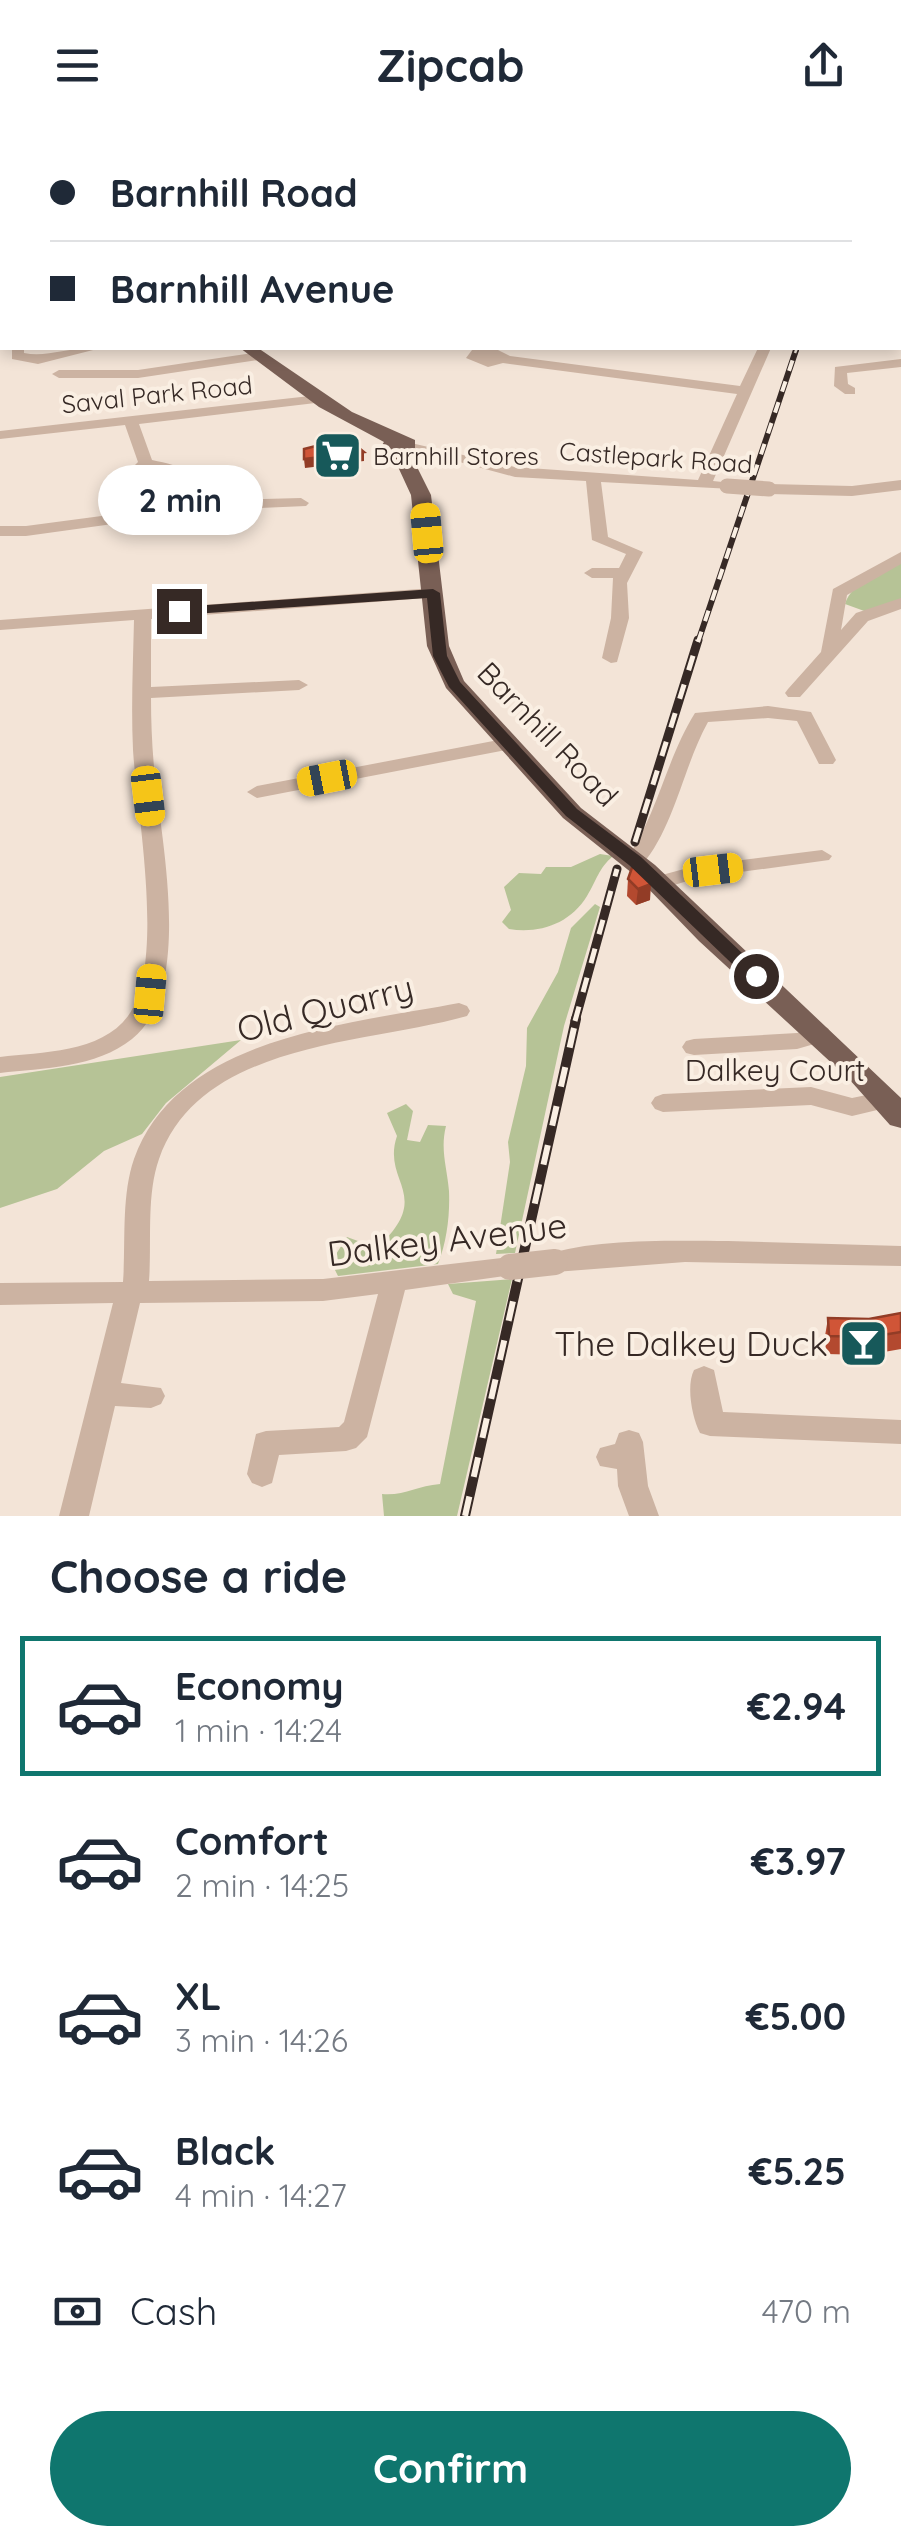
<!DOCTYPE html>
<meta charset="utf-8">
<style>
:root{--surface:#fff;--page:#f6f6f7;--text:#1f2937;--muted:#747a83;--line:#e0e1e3;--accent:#0f766e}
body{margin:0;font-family:Quicksand,sans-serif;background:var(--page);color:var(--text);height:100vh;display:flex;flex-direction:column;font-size:38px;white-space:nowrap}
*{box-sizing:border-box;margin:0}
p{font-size:32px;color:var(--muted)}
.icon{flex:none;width:55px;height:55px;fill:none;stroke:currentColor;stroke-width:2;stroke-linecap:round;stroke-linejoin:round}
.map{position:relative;height:1386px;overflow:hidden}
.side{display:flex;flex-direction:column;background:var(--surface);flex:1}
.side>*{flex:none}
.banner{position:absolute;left:0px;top:0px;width:902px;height:220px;box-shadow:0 5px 15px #0003;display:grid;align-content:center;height:220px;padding:0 50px;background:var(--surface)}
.end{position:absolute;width:45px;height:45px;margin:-22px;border:12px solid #362925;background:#fff;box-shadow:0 0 0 5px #fff}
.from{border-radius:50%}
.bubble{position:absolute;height:70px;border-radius:35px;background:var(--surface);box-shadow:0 5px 15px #0003;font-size:32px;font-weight:700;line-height:70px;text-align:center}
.car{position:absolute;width:30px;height:60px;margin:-30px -15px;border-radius:12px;box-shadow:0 0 8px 2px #0007;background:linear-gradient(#f5c518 24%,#345 0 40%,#f5c518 0 76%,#345 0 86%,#f5c518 0)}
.banner b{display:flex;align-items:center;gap:35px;height:95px;font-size:38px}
.banner b+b{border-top:2px solid var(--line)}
.banner i{width:25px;height:25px;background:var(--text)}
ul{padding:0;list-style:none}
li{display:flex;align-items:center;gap:30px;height:140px;margin:0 20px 15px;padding:0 30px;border:5px solid transparent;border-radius:0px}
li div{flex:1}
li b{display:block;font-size:38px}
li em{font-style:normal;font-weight:700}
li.selected{border-color:var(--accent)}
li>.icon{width:90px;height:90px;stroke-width:1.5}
h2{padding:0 50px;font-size:45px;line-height:120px}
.pay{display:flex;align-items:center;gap:25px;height:110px;padding:0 50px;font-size:38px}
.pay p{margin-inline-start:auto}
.button{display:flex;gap:20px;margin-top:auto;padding:20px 50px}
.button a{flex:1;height:115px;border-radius:60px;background:var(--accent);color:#fff;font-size:40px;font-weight:700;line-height:115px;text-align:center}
header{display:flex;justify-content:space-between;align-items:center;height:130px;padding:0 50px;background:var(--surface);font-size:45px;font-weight:700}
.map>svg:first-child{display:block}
.green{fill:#b6c396}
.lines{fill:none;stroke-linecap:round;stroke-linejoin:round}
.minor{fill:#ccb3a2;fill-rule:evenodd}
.major{fill:#795f55;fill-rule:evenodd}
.rail-far3-casing{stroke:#362925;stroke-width:5}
.rail-far2-casing{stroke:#362925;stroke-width:6}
.rail-far1-casing{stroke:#362925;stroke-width:9}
.rail-casing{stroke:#362925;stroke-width:10}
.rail-far3{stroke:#faefe3;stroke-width:2.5;stroke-dasharray:9;stroke-linecap:butt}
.rail-far2{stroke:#faefe3;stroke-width:4;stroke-dasharray:11;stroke-linecap:butt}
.rail-far1{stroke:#faefe3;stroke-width:5;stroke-dasharray:15;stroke-linecap:butt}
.rail{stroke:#faefe3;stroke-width:6;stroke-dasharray:20;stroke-linecap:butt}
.minor-bridge-far1{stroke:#ccb3a2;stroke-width:15}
.minor-bridge{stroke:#ccb3a2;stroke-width:26}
.wall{fill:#b3492f}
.shaded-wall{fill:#923c26}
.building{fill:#d05537;stroke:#923c26;stroke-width:2.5}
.route{fill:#362925}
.labels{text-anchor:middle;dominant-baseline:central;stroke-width:8;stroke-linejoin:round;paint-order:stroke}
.far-street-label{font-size:25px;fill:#362925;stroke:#faefe3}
.far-poi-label{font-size:25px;fill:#362925;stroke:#faefe3;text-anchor:start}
.street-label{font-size:30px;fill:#362925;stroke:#faefe3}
.near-street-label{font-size:35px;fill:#362925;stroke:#faefe3}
.near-poi-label{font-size:35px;fill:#362925;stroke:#faefe3;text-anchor:end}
</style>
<header><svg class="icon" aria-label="menu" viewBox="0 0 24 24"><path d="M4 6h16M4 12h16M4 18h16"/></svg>Zipcab<svg class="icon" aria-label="share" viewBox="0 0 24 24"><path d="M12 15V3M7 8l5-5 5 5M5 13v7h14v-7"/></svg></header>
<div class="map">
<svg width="901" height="1386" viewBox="0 0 901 1386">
<rect width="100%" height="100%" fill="#f3e4d7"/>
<g class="green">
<polygon points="159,339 190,349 207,371 127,380 125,368 137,346"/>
<path d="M901,432V469L867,482L845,474C852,452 881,442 901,432Z"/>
<path d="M600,724L613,726C598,739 597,750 587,766C570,794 539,804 509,799L502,792L511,780L504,757L519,743L541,744L546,737H571Z"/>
<polygon points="595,774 600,777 564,896 515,1123 496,1124 510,1032 508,1012 526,936 527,898 558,842 571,798"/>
<polygon points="241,910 166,973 142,1004 104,1021 57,1059 0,1078 0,947"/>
<path d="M406,974L413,981L407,1010L420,1012L428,995L446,996C440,1020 447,1037 449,1061C450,1085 447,1111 438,1134L338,1146L331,1132L347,1107L377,1118C435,1064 381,1053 397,1006L387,983Z"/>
<path d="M512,1149L457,1386H384L382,1364C404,1366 417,1356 440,1354L476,1171L453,1164L448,1154Z"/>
</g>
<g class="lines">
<g class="minor">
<rect x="454" y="0" width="10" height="2"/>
<rect x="573" y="0" width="10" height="2"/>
<rect x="751" y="0" width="10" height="2"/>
<polygon points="901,0 901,6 900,2 895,2"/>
<polygon points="0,9 2,10 2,16 0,16"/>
<rect x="900" y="93" width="1" height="6"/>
<rect x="0" y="135" width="2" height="8"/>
<rect x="900" y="148" width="1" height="8"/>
<polygon points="2,186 2,194 0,195 0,187"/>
<rect x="900" y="203" width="1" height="8"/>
<path d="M12,218H24V223C49,228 73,215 97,219L38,234L12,229Z"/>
<polygon points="494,218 510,226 740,256 758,218 771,218 713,351 732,353 732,359 601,352 608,407 643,422 627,453 629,488 617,532 611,533 602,528 611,488 613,448 592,448 584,443 592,438 619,438 626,424 592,410 586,351 515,347 404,317 411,313 515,337 698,350 737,264 503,233 488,237 466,228 472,220"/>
<polygon points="260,222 265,223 265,229 138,248 59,248 52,244 59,240 138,240"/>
<polygon points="901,229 901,237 847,243 848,254 855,258 855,264 845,264 834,256 835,237"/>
<path d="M319,265L326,269L324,272L139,294L152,330C181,336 205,343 220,370L301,368L309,373L306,376L214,380L26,406H0V396H26L109,385L114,356L138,332L125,295L0,309V301ZM149,338L190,353L205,372L125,383L129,357Z"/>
<polygon points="901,350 901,360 852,366 769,364 761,359 769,354 852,356"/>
<polygon points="901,422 901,434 847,465 841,500 856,483 901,468 901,479 868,491 800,567 788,567 785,563 788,559 821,522 833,459"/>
<path d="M433,458L439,459V467L151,489V557L299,550L308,555L299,560L151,568C151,591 152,614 154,637C160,707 195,859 132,909C96,938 43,938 0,943V927C41,922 101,923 128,886C166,834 137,684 133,620C131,577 133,534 134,490L0,500V490Z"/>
<path d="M768,576L811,582L836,630L833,634H819L797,591L768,588L708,592C683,637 675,696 642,735H628L625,731C657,687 666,629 695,583Z"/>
<polygon points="509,608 516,610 518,614 516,618 257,668 247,662 257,656"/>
<polygon points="822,720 832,726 829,730 697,748 658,760 648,753 651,748 695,736"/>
<path d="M459,873L467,876L470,881L467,886C369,914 200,911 159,1029C146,1066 152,1112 149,1151L323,1149L510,1127L519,1130L523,1137L519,1144L405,1160L367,1307L356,1318L346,1321L279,1325L272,1353L262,1357L252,1353L247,1344L256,1304L266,1301L339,1297L344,1292L378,1164L323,1171L140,1173L121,1253L161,1258L165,1266L161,1274L151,1278L115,1276L89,1386H59L113,1173L0,1175V1153L123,1152C126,1112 121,1067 134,1029C178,906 350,894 459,873Z"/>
<polygon points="820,896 828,898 831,904 828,910 797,919 694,925 686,923 682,917 686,911 694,909 797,903"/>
<polygon points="811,957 852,968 886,961 894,964 898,970 894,976 852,986 811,975 663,982 655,979 651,973 655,967 663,964"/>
<path d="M728,1111L901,1116V1136L685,1132L555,1142L546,1139L542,1132L546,1125C596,1108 675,1111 728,1111Z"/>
<path d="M704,1236L714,1240L723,1282L901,1290V1314L710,1306L700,1303C692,1287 686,1256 694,1240Z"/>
<polygon points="629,1300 639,1303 643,1312 648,1356 659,1386 629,1386 618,1356 617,1339 600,1336 596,1327 600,1318 615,1314 619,1303"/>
</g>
<polygon class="major" points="240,218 258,218 352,282 415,310 415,318 408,319 431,365 449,516 464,551 581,678 655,735 901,968 901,998 890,995 849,949 699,811 637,747 563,688 446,558 427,516 411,365 393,326 380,318 384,312 319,277"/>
<defs>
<polyline id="rail-far3" points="795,223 797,218"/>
<polyline id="rail-far2" points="698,512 796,220"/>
<g id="rail-far1">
<polyline points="635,712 698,510"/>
<polyline points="575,891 617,739"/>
</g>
<polyline id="rail" points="465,1386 576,889"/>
</defs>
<use href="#rail-far3" class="rail-far3-casing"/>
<use href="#rail-far2" class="rail-far2-casing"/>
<use href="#rail-far1" class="rail-far1-casing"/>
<use href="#rail" class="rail-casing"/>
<use href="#rail-far3" class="rail-far3"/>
<use href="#rail-far2" class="rail-far2"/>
<use href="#rail-far1" class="rail-far1"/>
<use href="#rail" class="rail"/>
<polyline class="minor-bridge-far1" points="727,356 769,359"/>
<polyline class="minor-bridge" points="510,1137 555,1132"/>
</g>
<g class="wall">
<polygon points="628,749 650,770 636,775 627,766"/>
<polygon points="901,1183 901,1219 867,1225 826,1224 825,1206 828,1188 869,1189"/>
</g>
<g class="shaded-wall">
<polygon points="364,322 364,331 305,338 304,329"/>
<polygon points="651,754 650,770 636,775 638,759"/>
</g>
<g class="building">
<polygon points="347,308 364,322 304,329 304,319"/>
<polygon points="634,732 649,747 651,754 638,759 628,749"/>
<polygon points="901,1183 901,1202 870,1207 829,1206 828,1188 869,1189"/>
</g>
<polygon class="route" points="433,459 440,463 447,526 460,552 577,679 641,727 762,842 762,850 749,850 629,735 566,686 449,557 433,526 427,468 179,485 172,481 179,477"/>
<defs>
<symbol id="supermarket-square" viewBox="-11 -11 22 22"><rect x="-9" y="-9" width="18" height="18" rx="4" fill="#17595a" stroke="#faefe3"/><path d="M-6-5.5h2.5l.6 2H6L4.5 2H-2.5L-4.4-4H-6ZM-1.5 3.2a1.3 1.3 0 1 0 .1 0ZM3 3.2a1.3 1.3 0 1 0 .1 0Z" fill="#fff"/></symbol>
<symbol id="bar-square" viewBox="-11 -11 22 22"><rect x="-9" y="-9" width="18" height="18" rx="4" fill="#17595a" stroke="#faefe3"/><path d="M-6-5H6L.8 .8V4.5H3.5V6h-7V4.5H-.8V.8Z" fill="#fff"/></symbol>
</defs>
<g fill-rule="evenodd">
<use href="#supermarket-square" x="310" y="298" width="55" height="55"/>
<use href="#bar-square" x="836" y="1186" width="55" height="55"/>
</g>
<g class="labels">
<g class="far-street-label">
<text transform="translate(157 264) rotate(-6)">Saval Park Road</text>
<text transform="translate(656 327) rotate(4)">Castlepark Road</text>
</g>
<g class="far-poi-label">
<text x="373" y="325">Barnhill Stores</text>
</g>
<g class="street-label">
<text transform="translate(548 604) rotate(46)">Barnhill Road</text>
<text x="775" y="940">Dalkey Court</text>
</g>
<g class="near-street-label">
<text transform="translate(325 878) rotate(-14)">Old Quarry</text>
<text transform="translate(447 1109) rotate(-7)">Dalkey Avenue</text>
</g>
<g class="near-poi-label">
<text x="828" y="1213">The Dalkey Duck</text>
</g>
</g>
</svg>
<i class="end from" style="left:756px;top:846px"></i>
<i class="end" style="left:179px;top:481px"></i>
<div class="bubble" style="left:98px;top:335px;width:165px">2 min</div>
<i class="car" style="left:427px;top:403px;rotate:355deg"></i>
<i class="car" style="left:327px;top:648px;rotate:259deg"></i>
<i class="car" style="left:148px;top:666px;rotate:173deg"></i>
<i class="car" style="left:713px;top:740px;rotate:83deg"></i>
<i class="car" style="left:150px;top:864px;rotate:5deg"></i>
<div class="banner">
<b><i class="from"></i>Barnhill Road</b>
<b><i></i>Barnhill Avenue</b>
</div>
</div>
<section class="side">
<h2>Choose a ride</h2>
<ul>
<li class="selected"><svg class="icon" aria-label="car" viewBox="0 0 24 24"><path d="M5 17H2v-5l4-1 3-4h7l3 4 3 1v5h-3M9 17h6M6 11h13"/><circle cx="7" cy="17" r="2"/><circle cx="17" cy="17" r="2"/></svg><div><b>Economy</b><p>1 min · 14:24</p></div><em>€2.94</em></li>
<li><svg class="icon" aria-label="car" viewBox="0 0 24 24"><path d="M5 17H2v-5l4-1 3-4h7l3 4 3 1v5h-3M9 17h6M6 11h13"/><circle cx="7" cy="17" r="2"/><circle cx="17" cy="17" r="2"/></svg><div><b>Comfort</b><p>2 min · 14:25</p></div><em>€3.97</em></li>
<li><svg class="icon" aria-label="car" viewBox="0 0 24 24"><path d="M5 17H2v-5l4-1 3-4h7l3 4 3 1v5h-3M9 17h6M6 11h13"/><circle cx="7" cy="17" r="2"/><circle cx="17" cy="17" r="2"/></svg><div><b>XL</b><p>3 min · 14:26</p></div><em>€5.00</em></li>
<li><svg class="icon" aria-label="car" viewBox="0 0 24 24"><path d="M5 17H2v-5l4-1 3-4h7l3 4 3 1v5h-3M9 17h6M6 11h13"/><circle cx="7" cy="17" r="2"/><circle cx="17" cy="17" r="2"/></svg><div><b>Black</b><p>4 min · 14:27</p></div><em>€5.25</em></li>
</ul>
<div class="pay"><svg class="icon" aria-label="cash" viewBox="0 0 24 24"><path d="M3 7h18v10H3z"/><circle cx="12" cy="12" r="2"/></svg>Cash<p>470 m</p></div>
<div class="button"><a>Confirm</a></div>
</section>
